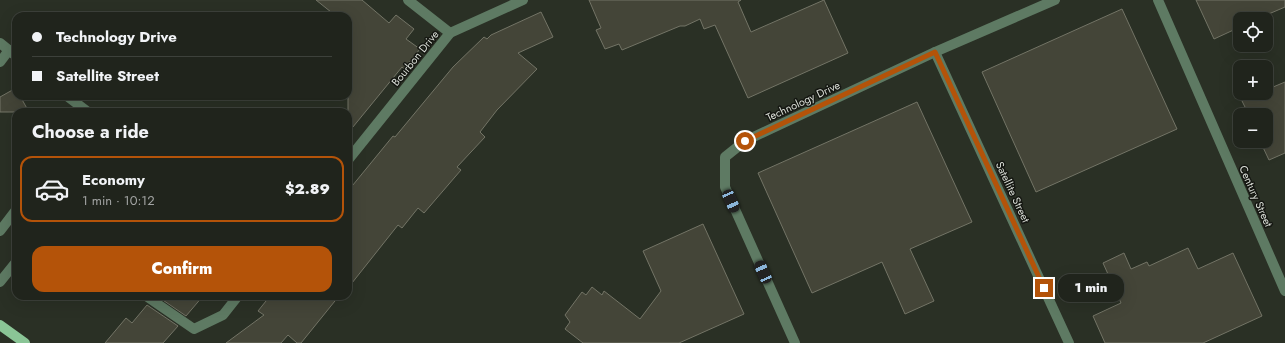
<!DOCTYPE html>
<meta charset="utf-8">
<style>
:root{--surface:#20241c;--page:#2d3029;--text:#f1f3f6;--muted:#a2a4a3;--line:#3d413b;--accent:#b45309}
body{margin:0;font-family:Jost,sans-serif;background:var(--page);color:var(--text);height:100vh;display:flex;flex-direction:column;font-size:15px;white-space:nowrap}
*{box-sizing:border-box;margin:0}
p{font-size:13px;color:var(--muted)}
.icon{flex:none;width:22px;height:22px;fill:none;stroke:currentColor;stroke-width:2;stroke-linecap:round;stroke-linejoin:round}
.map{position:relative;flex:1;overflow:hidden}
.sheet{position:absolute;left:12px;top:108px;width:340px;height:192px;display:flex;flex-direction:column;background:var(--surface);border-radius:12px;box-shadow:0 4px 16px #0002,0 0 0 1px var(--line)}
.sheet>*{flex:none}
.banner{position:absolute;left:12px;top:12px;width:340px;height:88px;border-radius:12px;box-shadow:0 4px 16px #0002,0 0 0 1px var(--line);display:grid;align-content:center;height:88px;padding:0 20px;background:var(--surface)}
.fabs{position:absolute;left:1233px;top:12px;display:grid;gap:8px}
.fabs a{display:grid;place-items:center;width:40px;height:40px;border-radius:8px;background:var(--surface);box-shadow:0 4px 16px #0002,0 0 0 1px var(--line);font-size:20px}
.end{position:absolute;width:18px;height:18px;margin:-9px;border:5px solid #b45309;background:#fff;box-shadow:0 0 0 2px #fff}
.from{border-radius:50%}
.bubble{position:absolute;height:28px;border-radius:12px;background:var(--surface);box-shadow:0 4px 16px #0002,0 0 0 1px var(--line);font-size:13px;font-weight:800;line-height:28px;text-align:center}
.car{position:absolute;width:12px;height:24px;margin:-12px -6px;border-radius:5px;box-shadow:0 0 3px 1px #0007;background:linear-gradient(#222 24%,#8ab4d8 0 40%,#222 0 76%,#8ab4d8 0 86%,#222 0)}
.banner b{display:flex;align-items:center;gap:14px;height:38px;font-size:15px}
.banner b+b{border-top:1px solid var(--line)}
.banner i{width:10px;height:10px;background:var(--text)}
ul{padding:0;list-style:none}
li{display:flex;align-items:center;gap:12px;height:66px;margin:0 8px 6px;padding:0 12px;border:2px solid transparent;border-radius:12px}
li div{flex:1}
li b{display:block;font-size:15px}
li em{font-style:normal;font-weight:800}
li.selected{border-color:var(--accent)}
li>.icon{width:36px;height:36px;stroke-width:1.5}
h2{padding:0 20px;font-size:18px;line-height:48px}
.cta{display:flex;gap:8px;margin-top:auto;padding:8px 20px}
.cta a{flex:1;height:46px;border-radius:12px;background:var(--accent);color:#fff;font-size:16px;font-weight:800;line-height:46px;text-align:center}
.map>svg:first-child{display:block}
.building{fill:#444538;stroke:#737466}
.lines{fill:none;stroke-linecap:round;stroke-linejoin:round}
.minor{stroke:#5e7a63;stroke-width:10}
.major{stroke:#8ac596;stroke-width:10}
.route{stroke:#b45309;stroke-width:5}
.labels{text-anchor:middle;dominant-baseline:central;stroke-width:3;stroke-linejoin:round;paint-order:stroke}
.street-label{font-size:11px;fill:#dbdfd8;stroke:#151712}
</style>
<div class="map">
<svg width="1285" height="343" viewBox="0 0 1285 343">
<rect width="100%" height="100%" fill="#2a3025"/>
<g class="building">
<polygon points="316,0 362,0 389,23 396,15 414,29 406,39 420,49 404,69 402,67 348,133 348,16 336,16"/>
<polygon points="589,0 741,0 738,2 751,32 824,0 848,53 748,98 715,25 704,29 700,19 685,26 680,26 622,50 619,44 605,49 596,30 601,28"/>
<polygon points="1196,0 1285,0 1285,7 1257,19 1240,19 1240,27 1214,39"/>
<polygon points="1122,9 1177,129 1036,192 982,72"/>
<polygon points="541,12 553,37 518,53 537,69 497,110 480,132 485,137 457,167 461,170 424,213 418,208 402,228 398,225 348,288 348,191 393,136 395,137 453,67 484,37 487,39 491,35"/>
<polygon points="1285,82 1285,153 1269,160 1260,141 1266,141 1266,115 1249,115 1242,101 1260,93 1266,93 1266,90"/>
<polygon points="16,88 16,96 20,96 29,112 0,112 0,97"/>
<polygon points="917,102 972,222 910,249 934,301 905,314 882,262 812,293 758,173"/>
<polygon points="703,224 744,314 679,343 583,343 565,329 570,322 565,315 582,292 586,295 592,287 602,295 604,291 640,319 661,291 643,251"/>
<polygon points="1188,248 1198,269 1233,253 1262,316 1203,343 1105,343 1093,316 1121,303 1103,263 1124,253 1131,269 1147,262 1149,266"/>
<polygon points="157,296 203,296 186,316"/>
<polygon points="270,296 339,296 301,343 297,343 288,335 281,343 226,343 264,315 258,311"/>
<polygon points="147,305 178,326 163,343 105,343 126,318 132,323"/>
</g>
<g class="lines">
<g class="minor">
<polyline points="408,0 450,33"/>
<polyline points="1158,0 1285,291"/>
<polyline points="0,43 16,56"/>
<polyline points="935,52 1069,343"/>
<polyline points="0,62 9,50"/>
<polyline points="67,96 88,112"/>
<polyline points="348,160 450,33 523,0"/>
<polyline points="0,231 16,210"/>
<polyline points="0,282 16,262"/>
<polyline points="146,296 194,329 223,315 238,296"/>
<polyline points="795,343 725,187 725,157 745,141 935,52 1055,0"/>
</g>
<polyline class="major" points="0,325 25,343"/>
</g>
<g class="lines">
<polyline class="route" points="745,141 935,52 1044,288"/>
</g>
<g class="labels">
<g class="street-label">
<text transform="translate(415 58) rotate(-51)">Bourbon Drive</text>
<text transform="translate(803 101) rotate(-25)">Technology Drive</text>
<text transform="translate(1013 192) rotate(65)">Satellite Street</text>
<text transform="translate(1256 196) rotate(66)">Century Street</text>
</g>
</g>
</svg>
<div class="fabs">
<a><svg class="icon" aria-label="locate" viewBox="0 0 24 24"><circle cx="12" cy="12" r="6"/><path d="M12 2v4M12 18v4M2 12h4M18 12h4"/></svg></a>
<a>+</a>
<a>−</a>
</div>
<i class="end from" style="left:745px;top:141px"></i>
<i class="end" style="left:1044px;top:288px"></i>
<div class="bubble" style="left:1058px;top:274px;width:66px">1 min</div>
<i class="car" style="left:731px;top:201px;rotate:156deg"></i>
<i class="car" style="left:763px;top:272px;rotate:336deg"></i>
<div class="banner">
<b><i class="from"></i>Technology Drive</b>
<b><i></i>Satellite Street</b>
</div>
<section class="sheet">
<h2>Choose a ride</h2>
<ul>
<li class="selected"><svg class="icon" aria-label="car" viewBox="0 0 24 24"><path d="M5 17H2v-5l4-1 3-4h7l3 4 3 1v5h-3M9 17h6M6 11h13"/><circle cx="7" cy="17" r="2"/><circle cx="17" cy="17" r="2"/></svg><div><b>Economy</b><p>1 min · 10:12</p></div><em>$2.89</em></li>
</ul>
<div class="cta"><a>Confirm</a></div>
</section>
</div>
